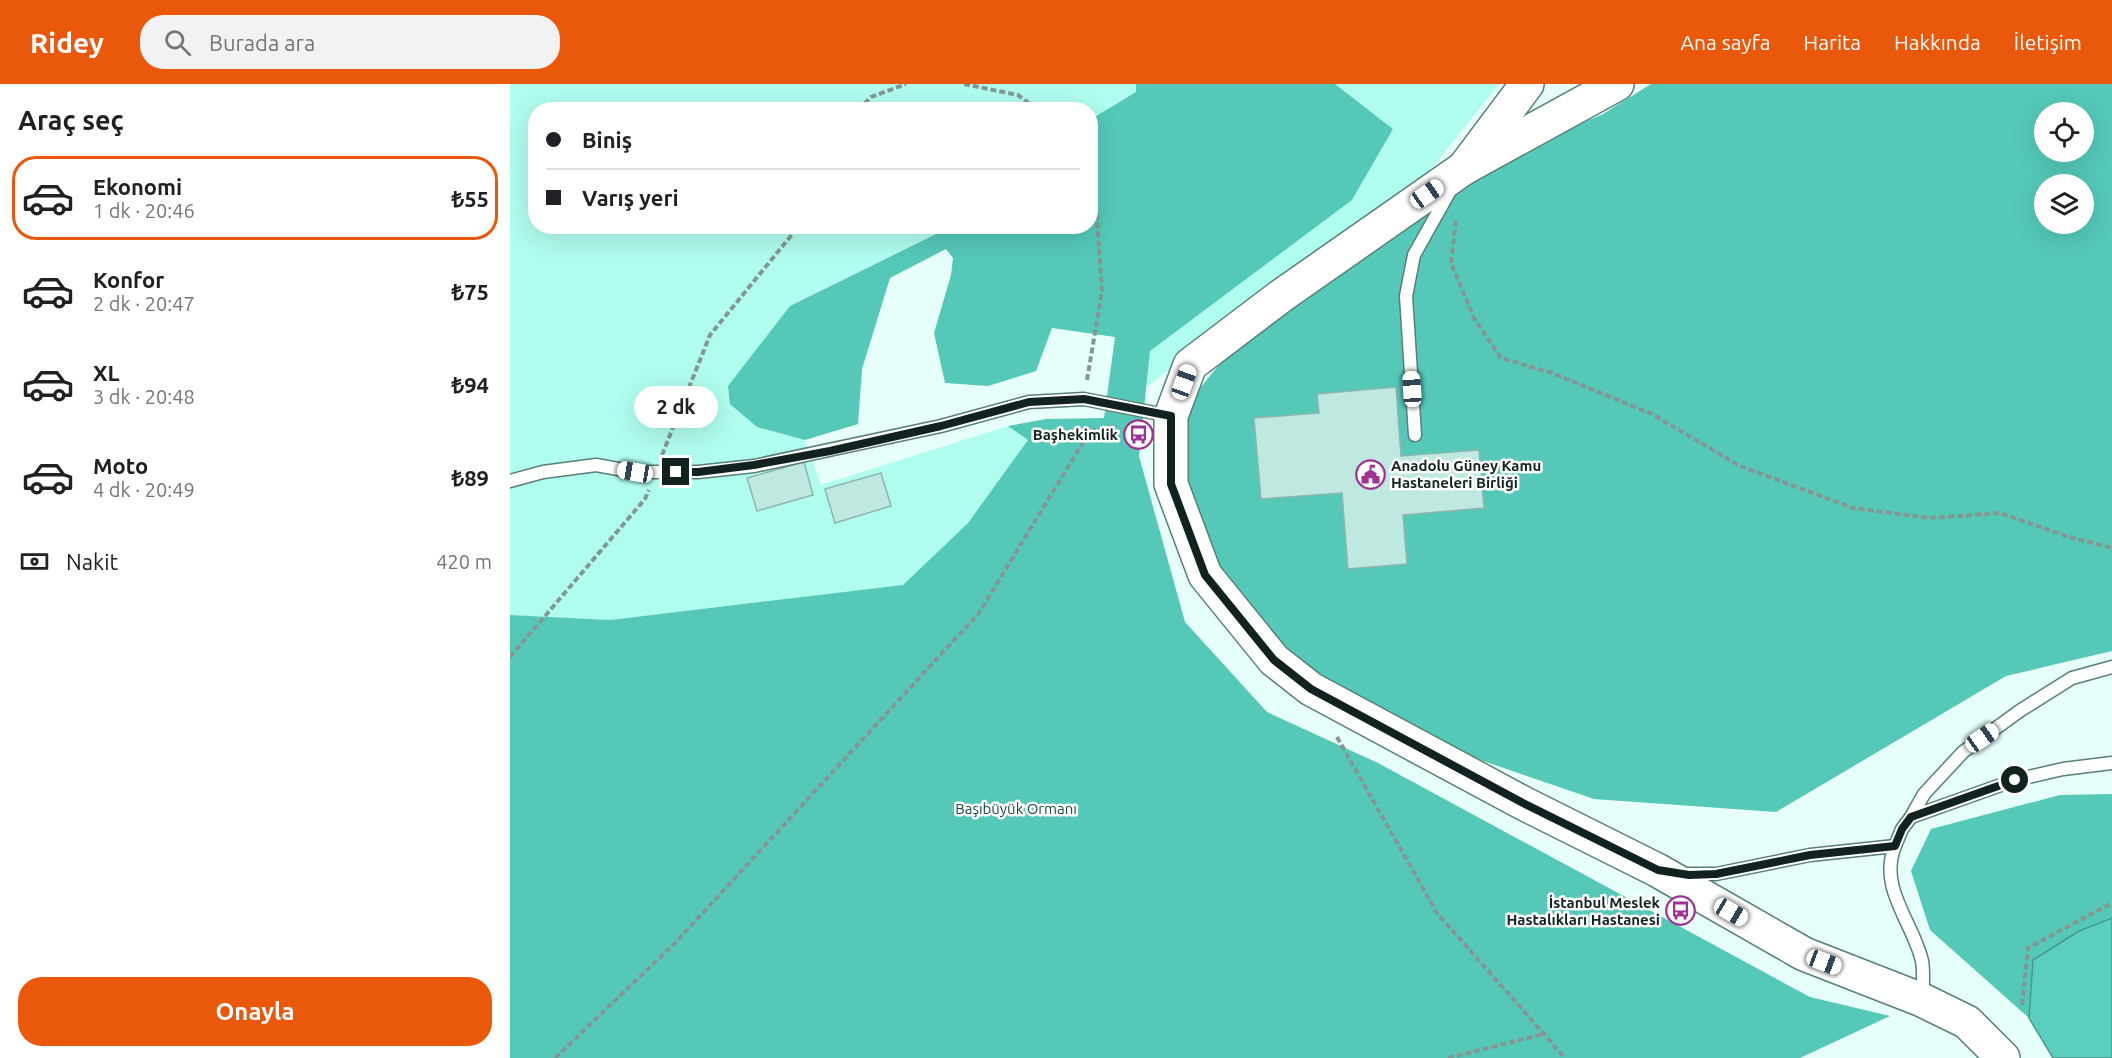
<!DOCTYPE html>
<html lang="tr">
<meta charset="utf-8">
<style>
:root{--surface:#fff;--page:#f2f2f2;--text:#202124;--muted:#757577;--line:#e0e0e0;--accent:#ea580c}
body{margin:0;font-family:Ubuntu,sans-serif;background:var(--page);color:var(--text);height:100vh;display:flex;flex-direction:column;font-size:22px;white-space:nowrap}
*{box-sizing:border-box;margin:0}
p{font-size:20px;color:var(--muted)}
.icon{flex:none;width:33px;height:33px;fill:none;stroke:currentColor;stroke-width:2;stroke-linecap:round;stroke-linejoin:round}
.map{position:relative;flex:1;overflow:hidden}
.side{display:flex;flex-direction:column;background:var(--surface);width:510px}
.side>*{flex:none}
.top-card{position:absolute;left:18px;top:18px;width:570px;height:132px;border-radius:24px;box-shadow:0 6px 24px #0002;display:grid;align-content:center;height:132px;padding:0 18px;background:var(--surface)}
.controls{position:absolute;left:1524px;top:18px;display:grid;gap:12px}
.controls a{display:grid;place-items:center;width:60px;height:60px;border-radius:50%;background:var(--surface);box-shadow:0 6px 24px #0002;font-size:30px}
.end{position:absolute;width:27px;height:27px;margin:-14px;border:8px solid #122220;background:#fff;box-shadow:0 0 0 3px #fff}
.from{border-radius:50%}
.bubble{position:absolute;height:42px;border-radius:21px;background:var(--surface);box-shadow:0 6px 24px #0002;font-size:20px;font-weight:700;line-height:42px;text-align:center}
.car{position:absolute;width:18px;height:36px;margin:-18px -9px;border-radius:8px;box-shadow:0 0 4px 2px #0007;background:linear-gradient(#fff 24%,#345 0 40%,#fff 0 76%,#345 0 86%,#fff 0)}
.top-card b{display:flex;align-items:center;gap:21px;height:57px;font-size:22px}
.top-card b+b{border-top:2px solid var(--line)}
.top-card i{width:15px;height:15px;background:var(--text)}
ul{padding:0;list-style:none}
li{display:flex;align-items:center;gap:18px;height:84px;margin:0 12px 9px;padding:0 6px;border:3px solid transparent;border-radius:24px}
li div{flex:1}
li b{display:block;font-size:22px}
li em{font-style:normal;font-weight:700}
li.on{border-color:var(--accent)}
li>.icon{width:54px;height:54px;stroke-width:1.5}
h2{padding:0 18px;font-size:27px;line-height:72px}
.pay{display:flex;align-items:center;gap:15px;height:66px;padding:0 18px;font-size:22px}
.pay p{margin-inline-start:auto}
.action{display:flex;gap:12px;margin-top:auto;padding:12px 18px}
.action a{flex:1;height:69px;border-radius:24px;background:var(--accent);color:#fff;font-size:24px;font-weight:700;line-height:69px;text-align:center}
header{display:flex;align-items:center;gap:36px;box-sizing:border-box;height:84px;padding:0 30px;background:var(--accent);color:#fff}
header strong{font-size:28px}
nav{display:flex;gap:33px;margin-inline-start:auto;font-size:21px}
.search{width:420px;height:54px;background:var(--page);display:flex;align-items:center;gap:15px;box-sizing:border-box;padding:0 21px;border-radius:24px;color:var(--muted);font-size:22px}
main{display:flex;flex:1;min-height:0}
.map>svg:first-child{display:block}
.green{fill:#b0fcee}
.forest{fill:#55c8b8;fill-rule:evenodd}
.water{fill:#5ccebe;stroke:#469a8f;stroke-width:1.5}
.building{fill:#bee8e0;stroke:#8db6ae;stroke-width:1.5}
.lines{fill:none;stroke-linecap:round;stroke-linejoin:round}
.service-casing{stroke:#587f78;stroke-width:15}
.secondary-casing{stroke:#587f78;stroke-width:36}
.primary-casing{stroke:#587f78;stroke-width:36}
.trunk-casing{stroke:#587f78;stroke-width:36}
.path{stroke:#839794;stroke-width:4;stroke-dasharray:6 3;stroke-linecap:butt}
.service{stroke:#fff;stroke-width:12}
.secondary{stroke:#fff;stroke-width:33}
.primary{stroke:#fff;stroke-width:33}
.trunk{stroke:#fff;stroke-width:33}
.route{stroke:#122220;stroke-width:8}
.labels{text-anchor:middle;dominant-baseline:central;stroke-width:5;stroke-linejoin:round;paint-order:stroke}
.poi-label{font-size:15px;font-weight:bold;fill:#122220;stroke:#fff;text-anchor:end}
.park-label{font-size:15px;fill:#184b44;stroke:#fff}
</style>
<header>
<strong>Ridey</strong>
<div class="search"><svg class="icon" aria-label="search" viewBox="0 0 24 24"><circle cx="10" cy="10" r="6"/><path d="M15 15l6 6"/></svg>Burada ara</div>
<nav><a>Ana sayfa</a><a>Harita</a><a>Hakkında</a><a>İletişim</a></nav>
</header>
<main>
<section class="side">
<h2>Araç seç</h2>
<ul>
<li class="on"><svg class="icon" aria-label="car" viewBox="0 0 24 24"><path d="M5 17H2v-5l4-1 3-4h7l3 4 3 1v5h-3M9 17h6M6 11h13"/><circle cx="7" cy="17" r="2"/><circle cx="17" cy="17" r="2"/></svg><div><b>Ekonomi</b><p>1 dk · 20:46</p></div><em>₺55</em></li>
<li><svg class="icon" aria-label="car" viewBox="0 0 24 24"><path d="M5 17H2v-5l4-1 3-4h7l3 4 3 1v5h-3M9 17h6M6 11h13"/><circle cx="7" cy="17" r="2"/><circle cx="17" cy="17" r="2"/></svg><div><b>Konfor</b><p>2 dk · 20:47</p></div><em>₺75</em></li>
<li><svg class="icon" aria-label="car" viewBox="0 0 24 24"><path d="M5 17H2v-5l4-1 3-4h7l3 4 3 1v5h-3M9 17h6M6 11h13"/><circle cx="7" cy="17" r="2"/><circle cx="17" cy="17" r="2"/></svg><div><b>XL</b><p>3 dk · 20:48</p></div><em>₺94</em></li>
<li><svg class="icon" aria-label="car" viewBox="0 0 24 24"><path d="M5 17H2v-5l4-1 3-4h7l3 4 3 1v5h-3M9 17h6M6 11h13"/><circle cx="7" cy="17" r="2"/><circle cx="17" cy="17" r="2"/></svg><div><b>Moto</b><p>4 dk · 20:49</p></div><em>₺89</em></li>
</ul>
<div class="pay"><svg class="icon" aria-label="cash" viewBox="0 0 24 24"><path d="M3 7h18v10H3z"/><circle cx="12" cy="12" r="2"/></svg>Nakit<p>420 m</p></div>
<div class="action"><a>Onayla</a></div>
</section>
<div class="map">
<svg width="1602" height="974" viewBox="0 0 1602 974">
<rect width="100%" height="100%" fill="#e6fffa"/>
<g class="green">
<polygon points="0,0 626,0 626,8 581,35 580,26 26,26 26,142 435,143 428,149 280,222 247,343 295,356 311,401 498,342 518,356 458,439 393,501 100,536 0,531"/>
<polygon points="825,0 989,0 910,99 887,118 636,303 640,266 842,116 883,45"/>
</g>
<g class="forest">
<polygon points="626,0 825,0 883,45 842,116 640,267 629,372 675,538 757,628 868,679 1300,913 1380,932 1290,974 0,974 0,531 100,536 393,501 458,439 518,356 498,342 536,335 594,334 605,253 542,244 526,287 478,302 435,299 424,249 441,191 443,174 436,165 380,194 352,285 348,340 295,356 247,343 220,320 218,302 280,222 428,149 435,143 580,142 581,35 626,8"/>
<path d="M1141,0H1602V567L1496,592L1266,728L1084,715L921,659L818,602L765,557L703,484L678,425L675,368L681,315L718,270L962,86L1093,30ZM1534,28H1574V68H1534ZM1534,100H1574V140H1534Z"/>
<polygon points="1602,710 1602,834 1569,847 1523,876 1519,934 1420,846 1401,787 1421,745 1550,711"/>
</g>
<polygon class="water" points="1602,834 1602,974 1543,974 1519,934 1523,876 1569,847"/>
<g class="building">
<polygon points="886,303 891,372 969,366 974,424 893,431 897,480 838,485 832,409 751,415 744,334 809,329 807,310"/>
<polygon points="294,378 303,411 247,427 237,394"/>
<polygon points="371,389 381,422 325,439 315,405"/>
</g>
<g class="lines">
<defs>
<g id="service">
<polyline points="905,351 896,212 904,171 941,105"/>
<polyline points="0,397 33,388 86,381 125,388 188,388 244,382 431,342 519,318 574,315 660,332"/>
<polyline points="1401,733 1414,710 1453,668 1511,626 1562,594 1602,583"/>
<polyline points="1385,762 1392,745 1401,733 1505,696 1553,685 1602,679"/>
<path d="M1172,790H1206L1300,771L1385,762C1368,804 1403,838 1412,877C1414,889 1413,902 1412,915"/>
</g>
<polyline id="secondary" points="954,84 771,212 680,281 661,332 661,400 695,491 764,576 801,605 1013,719 1147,786 1294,870 1412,916 1457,938 1493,974"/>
<polyline id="primary" points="954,84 1017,0"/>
<polyline id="trunk" points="954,84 1107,0"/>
</defs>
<use href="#service" class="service-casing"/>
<use href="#secondary" class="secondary-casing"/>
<use href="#primary" class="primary-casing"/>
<use href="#trunk" class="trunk-casing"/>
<g class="path">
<polyline points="454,0 508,11 528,26"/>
<polyline points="348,26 361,13 396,0"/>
<polyline points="946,137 941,179 964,234 991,274 1042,289 1142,330 1230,382 1343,424 1420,434 1490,429 1559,453 1602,464"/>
<polyline points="577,296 592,207 585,106 580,93"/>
<polyline points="152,371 200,251 289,142"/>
<polyline points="0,573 135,415 139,406"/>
<polyline points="827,653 927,829 1055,974"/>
<polyline points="1512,921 1518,864 1602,819"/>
<polyline points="45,974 166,858 469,529 580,347 607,342"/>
<polyline points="938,974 1034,950"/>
</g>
<use href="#service" class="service"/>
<use href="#secondary" class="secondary"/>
<use href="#primary" class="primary"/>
<use href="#trunk" class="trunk"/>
</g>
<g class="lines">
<polyline class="route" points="166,388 188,388 244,381 320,367 431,342 519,318 574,315 661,332 661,400 695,491 764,576 801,605 1013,719 1148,786 1179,791 1206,790 1300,771 1385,762 1392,745 1401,733 1505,696"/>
</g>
<defs>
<symbol id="bus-ring" viewBox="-11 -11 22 22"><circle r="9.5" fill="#fff" stroke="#9f3393" stroke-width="1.5"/><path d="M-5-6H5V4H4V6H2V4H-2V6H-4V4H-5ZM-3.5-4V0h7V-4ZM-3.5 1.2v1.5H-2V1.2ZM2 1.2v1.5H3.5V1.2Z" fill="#9f3393"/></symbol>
<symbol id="civic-ring" viewBox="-11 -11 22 22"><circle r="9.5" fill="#fff" stroke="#9f3393" stroke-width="1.5"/><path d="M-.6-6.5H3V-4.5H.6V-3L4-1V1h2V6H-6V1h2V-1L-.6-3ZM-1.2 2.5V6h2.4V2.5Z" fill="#9f3393"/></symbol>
</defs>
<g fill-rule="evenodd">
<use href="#bus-ring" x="612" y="334" width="33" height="33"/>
<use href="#civic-ring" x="844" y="374" width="33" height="33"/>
<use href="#bus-ring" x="1154" y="810" width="33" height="33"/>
</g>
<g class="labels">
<g class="poi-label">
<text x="608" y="350">Başhekimlik</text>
<text x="881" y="381" text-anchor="start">Anadolu Güney Kamu<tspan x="881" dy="17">Hastaneleri Birliği</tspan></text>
<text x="1150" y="818">İstanbul Meslek<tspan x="1150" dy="17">Hastalıkları Hastanesi</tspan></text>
</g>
<g class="park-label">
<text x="506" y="724">Başıbüyük Ormanı</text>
</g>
</g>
</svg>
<div class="controls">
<a><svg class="icon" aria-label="locate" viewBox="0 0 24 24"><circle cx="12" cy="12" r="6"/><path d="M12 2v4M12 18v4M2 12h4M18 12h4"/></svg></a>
<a><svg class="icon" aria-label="layers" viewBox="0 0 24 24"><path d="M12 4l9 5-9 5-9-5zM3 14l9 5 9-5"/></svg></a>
</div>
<i class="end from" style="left:1505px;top:696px"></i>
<i class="end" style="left:166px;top:388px"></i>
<div class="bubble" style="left:124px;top:302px;width:84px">2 dk</div>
<i class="car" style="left:917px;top:110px;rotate:55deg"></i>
<i class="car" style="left:674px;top:298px;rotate:20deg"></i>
<i class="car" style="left:902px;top:305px;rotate:356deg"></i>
<i class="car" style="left:125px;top:388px;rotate:280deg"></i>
<i class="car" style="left:1472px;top:654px;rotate:55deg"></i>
<i class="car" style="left:1221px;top:828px;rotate:120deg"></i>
<i class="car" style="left:1314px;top:878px;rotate:111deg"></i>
<div class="top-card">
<b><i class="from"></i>Biniş</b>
<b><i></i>Varış yeri</b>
</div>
</div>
</main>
